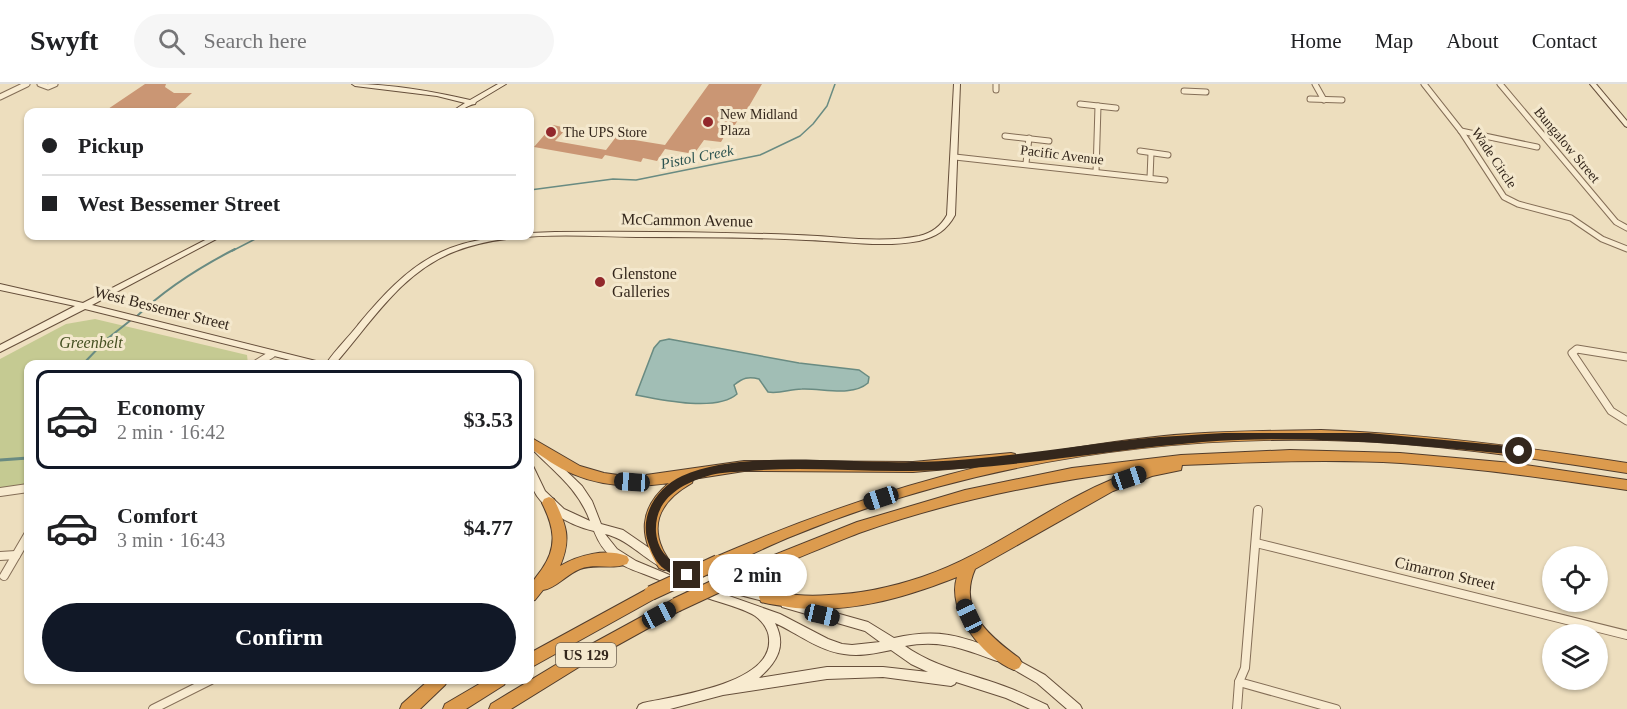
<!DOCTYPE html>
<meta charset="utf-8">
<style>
:root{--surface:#fff;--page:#f6f6f6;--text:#202124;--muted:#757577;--line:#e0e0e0;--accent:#111827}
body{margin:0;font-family:"Times New Roman",serif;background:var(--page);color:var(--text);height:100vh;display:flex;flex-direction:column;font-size:22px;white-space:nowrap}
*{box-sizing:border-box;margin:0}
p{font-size:20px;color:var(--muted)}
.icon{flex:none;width:33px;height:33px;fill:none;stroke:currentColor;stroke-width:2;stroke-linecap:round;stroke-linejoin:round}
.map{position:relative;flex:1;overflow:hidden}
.drawer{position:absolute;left:24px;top:276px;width:510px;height:324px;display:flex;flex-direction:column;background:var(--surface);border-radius:12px;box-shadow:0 2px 4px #0004}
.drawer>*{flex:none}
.guide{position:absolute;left:24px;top:24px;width:510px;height:132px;border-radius:12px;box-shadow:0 2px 4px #0004;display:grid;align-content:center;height:132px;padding:0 18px;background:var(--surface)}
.fabs{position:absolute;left:1542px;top:462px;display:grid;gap:12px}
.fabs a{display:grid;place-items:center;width:66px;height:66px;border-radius:50%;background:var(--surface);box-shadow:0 2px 4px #0004;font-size:30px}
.end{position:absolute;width:27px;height:27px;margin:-14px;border:8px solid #34271c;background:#fff;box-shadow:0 0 0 3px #fff}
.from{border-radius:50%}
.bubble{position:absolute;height:42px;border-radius:21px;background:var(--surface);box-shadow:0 2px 4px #0004;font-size:20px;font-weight:700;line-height:42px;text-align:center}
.car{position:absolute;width:18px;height:36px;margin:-18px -9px;border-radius:8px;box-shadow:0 0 4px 2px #0007;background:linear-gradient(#222 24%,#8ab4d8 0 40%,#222 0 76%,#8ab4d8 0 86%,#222 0)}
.guide b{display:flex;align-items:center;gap:21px;height:57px;font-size:22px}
.guide b+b{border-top:2px solid var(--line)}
.guide i{width:15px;height:15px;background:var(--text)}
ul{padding:10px 0 0;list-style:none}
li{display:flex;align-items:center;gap:18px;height:99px;margin:0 12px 9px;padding:0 6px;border:3px solid transparent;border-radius:12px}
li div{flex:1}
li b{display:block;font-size:22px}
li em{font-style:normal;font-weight:700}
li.current{border-color:var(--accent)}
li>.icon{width:54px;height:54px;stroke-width:1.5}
.button{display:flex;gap:12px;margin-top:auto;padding:12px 18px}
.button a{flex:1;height:69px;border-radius:36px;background:var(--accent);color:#fff;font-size:24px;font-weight:700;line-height:69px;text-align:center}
header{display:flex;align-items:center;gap:36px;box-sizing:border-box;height:84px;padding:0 30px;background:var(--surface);border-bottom:2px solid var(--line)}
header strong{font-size:28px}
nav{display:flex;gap:33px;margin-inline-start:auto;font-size:21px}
.search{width:420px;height:54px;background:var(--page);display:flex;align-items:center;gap:15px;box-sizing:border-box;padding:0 21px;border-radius:33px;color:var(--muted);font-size:22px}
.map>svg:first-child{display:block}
.green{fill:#c5ca92}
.water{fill:#a1beb5;stroke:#698b82;stroke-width:1.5}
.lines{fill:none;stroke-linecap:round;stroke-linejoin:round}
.stream-far2{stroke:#698b82;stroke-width:1.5}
.stream-far1{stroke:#698b82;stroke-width:2}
.stream{stroke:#698b82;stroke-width:3}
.building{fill:#ca9674}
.street-far2-casing{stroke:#846e57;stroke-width:7}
.street-far1-casing{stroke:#846e57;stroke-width:9}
.street-casing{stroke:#846e57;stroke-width:10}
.secondary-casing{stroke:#664f3b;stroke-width:2}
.highway-casing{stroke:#523d2c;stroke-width:2}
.street-far2{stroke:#f8ebd0;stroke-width:5}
.street-far1{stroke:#f8ebd0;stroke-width:7}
.street{stroke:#f8ebd0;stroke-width:8}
.secondary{fill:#f8ebd0;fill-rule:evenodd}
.highway{fill:#dc9b4e;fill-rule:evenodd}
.highway-bridge-casing{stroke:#523d2c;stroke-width:16;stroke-linecap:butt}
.highway-bridge{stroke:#dc9b4e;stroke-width:14}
.route{fill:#34271c}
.poi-dot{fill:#92282b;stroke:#f4e8cd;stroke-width:2}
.labels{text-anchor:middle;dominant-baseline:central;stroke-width:6;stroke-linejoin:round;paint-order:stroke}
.far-poi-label{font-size:14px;fill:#34271c;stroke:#f4e8cd;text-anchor:start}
.far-street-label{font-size:14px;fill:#34271c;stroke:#f4e8cd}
.far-water-label{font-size:15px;font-style:italic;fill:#2b5350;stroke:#f4e8cd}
.shield{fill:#f4e8cd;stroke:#6e6151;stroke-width:1.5}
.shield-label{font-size:15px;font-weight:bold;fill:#34271c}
.street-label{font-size:16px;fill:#34271c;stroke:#f4e8cd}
.poi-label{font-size:16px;fill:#34271c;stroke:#f4e8cd;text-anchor:start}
.park-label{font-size:16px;font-style:italic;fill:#455022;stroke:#f4e8cd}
</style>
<header>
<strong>Swyft</strong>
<div class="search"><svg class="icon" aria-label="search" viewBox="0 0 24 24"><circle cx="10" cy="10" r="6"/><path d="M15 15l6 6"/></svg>Search here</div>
<nav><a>Home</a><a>Map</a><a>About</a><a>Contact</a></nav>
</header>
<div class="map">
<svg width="1627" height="625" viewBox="0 0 1627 625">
<rect width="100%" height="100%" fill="#eddebe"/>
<polygon class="green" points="95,235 247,271 248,280 28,280 28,403 0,408 0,275 66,240"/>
<path class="water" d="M669,255L799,279L859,286L869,293L868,299C852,313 822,304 802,305C790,305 780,310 768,308L759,295C748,292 743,294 734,301L737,310C717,328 661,316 636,311L654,264L660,257Z"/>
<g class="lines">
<g class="stream-far2">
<polyline points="530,106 613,95 636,96 760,71 800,52 813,40 827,22 835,0"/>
<polyline points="232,167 261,152"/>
</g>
<g class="stream-far1">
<path d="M136,233C166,204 198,184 235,165"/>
<polyline points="83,280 107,255 131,236"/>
</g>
<polyline class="stream" points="0,376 28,374"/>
</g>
<g class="building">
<polygon points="145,0 166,0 165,3 174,9 192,9 171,28 105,27"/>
<polygon points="709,0 762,0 741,36 738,36 727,53 724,53 721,58 704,56 694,70 665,65 657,77 643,74 641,78 605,71 602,75 534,63 553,41 567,44 555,57 606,66 616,53 665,61"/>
</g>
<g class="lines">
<defs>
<g id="street-far2">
<polyline points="40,0 48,3 55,0"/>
<polyline points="996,0 996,6"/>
<polyline points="1315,0 1324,16"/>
<polyline points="1424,0 1461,47 1504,113 1518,120 1571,134 1602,155 1627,165"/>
<polyline points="1500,0 1616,138 1627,144"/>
<polyline points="1184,7 1206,8"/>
<polyline points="0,13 27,0"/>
<polyline points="1310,15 1342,16"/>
<polyline points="1080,20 1116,24"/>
<polyline points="1461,47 1537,63"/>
<polyline points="1005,52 1049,57"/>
<polyline points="1140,67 1168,71"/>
<polyline points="955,73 1165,96"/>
<polyline points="1026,79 1029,54"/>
<polyline points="1096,88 1098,22"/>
<polyline points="1150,94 1151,69"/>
</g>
<g id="street-far1">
<polyline points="1627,273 1577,265 1572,269 1611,327 1627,337"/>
<polyline points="256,280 272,270"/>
</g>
<g id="street">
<polyline points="0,408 28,404"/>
<polyline points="1256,459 1627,551"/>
<polyline points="0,472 16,471"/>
<polyline points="4,492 28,451"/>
<polyline points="1239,598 1336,625"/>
<polyline points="153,625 211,596"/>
<polyline points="1237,625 1239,598 1245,584 1258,426"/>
</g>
<g id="secondary">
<path d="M352,0C392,0 431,7 470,16L498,0H506L476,18L475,20C466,21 461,29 451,28L465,19L437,12L355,2Z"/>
<path d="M954,0H960L955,131C947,146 936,153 919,157C882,164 843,157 806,156C750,153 693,153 637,153C580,152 511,146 456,167C402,187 371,239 335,280H326C335,266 348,254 358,241C410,178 445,152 530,152V149L555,148C636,147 716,148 797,151C837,152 879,160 919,152C932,149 941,142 947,131Z"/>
<polygon points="1590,0 1596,0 1627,37 1627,43 1625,42"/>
<polygon points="213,152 222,152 92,221 316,277 319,278 320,280 306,280 85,225 0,268 0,261 75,222 0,206 0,200 83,219"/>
<path d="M530,354L533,355L582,402L592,417L601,440L623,446L668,477L690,487L771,509L775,511L776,514L775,517L771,519C735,509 693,502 661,483C642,473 627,455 605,450L617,465L636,477L672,492L780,530L828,555L842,560L852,561L880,558L865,547L782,523L781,520L782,517L786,515L868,538L894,554C937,544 961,551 1001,568L1003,572L1001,576L997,577C964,565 941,555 905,562C936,584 973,590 1009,604C1022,609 1034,615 1047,621L1049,625H1030L1006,614L956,598L955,600L951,602L883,593L827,595L723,611L670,625H637L639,621L643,619C674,612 773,600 769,555C769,545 760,534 752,530C740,524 726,520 713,516C690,508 667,499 644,490C633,486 621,482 612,473C603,466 598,457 594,447C568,441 536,423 530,396C529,391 530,386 530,381L533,382L545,407L564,425L590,437C578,404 554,388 530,363ZM775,539C797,549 819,567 844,570C860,573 876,569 891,566L911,580L928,588L883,583H827L759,594C777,578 787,562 775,539Z"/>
<polygon points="1010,572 1045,591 1080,621 1082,625 1067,625 1037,599 1006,581 1004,577 1006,573"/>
</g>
<g id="highway">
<path d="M1321,346C1424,350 1525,363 1627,379V389C1538,375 1448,361 1358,357C1217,351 1073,366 937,403C889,416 841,432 795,451C769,461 744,475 718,484L713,482L711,478L713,474C801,436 890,404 983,382L913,388L744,387L693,395L692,399C667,413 649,434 662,464C664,469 668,474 671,480L669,484L664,486L659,484C639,452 638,425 669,399C636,404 604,403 573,390C558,384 543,373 530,364V353L580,382L604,389L632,393L744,377L913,378L1011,369L1015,370L1017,374C1066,365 1115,357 1164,352C1216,347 1269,347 1321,346Z"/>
<path d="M1290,366L1400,369L1512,379L1627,396V406C1552,395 1477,384 1401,379C1328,375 1255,378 1182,381L1181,386L1152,392L1113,407L975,485C957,526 989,552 1019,574L1022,579L1019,584L1014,586C983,574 946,527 957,493C904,514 846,531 788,523C779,521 770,521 761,518L759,513L761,508C772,504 785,510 797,511C807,512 818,512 829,511C860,510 892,503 922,493C999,467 1061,410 1138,386C1043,398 949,417 859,449C822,463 786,480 749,493L744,491L742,487L744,483L857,438L965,406L1072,384L1181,371Z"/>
<path d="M549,413L554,415C566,441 572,454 560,482C579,471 605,464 627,472L629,476L627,480C612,486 595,479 580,485C567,490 555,505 543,506L535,516L530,517C528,500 533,498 542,485C558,462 554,443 542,419L544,415Z"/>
<polygon points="651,503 656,504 658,509 656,514 530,584 530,569"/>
<polygon points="676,514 681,516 683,521 681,526 587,578 511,625 489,625 491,620 577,568"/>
<polygon points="429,596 448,596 445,601 420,625 400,625 402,620"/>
<polygon points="486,596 507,596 504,601 466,625 443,625 445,620"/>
</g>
</defs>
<use href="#street-far2" class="street-far2-casing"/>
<use href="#street-far1" class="street-far1-casing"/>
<use href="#street" class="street-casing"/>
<use href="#secondary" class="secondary-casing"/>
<use href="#highway" class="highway-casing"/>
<use href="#street-far2" class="street-far2"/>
<use href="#street-far1" class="street-far1"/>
<use href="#street" class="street"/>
<use href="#secondary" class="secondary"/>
<use href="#highway" class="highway"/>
<defs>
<g id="highway-bridge">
<polyline points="651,509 718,478"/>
<polyline points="676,521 749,487"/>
</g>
</defs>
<use href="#highway-bridge" class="highway-bridge-casing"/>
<use href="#highway-bridge" class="highway-bridge"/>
</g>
<path class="route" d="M1224,349H1369L1519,363L1524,367L1519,371C1414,361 1308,350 1203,358C1106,366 1009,385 912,387C857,388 803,382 749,387C736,388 723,388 711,391C683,399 654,414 656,448C658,471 673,479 692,488V495L687,496C663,487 656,482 648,458C639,430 658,403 682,392C740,365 847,380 912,378C988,377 1062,363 1138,355C1166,352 1195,351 1224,349Z"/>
<g class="poi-dot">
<circle cx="708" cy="38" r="6"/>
<circle cx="551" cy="48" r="6"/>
<circle cx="600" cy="198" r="6"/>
</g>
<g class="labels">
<g class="far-poi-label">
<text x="720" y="30">New Midland<tspan x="720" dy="16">Plaza</tspan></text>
<text x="563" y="48">The UPS Store</text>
</g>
<g class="far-street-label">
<text transform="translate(1567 61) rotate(50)">Bungalow Street</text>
<text transform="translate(1062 71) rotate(7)">Pacific Avenue</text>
<text transform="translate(1494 74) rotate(56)">Wade Circle</text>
</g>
<g class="far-water-label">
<text transform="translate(697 73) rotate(-11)">Pistol Creek</text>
</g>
<rect class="shield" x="556" y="559" width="60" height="24" rx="4.5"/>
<g class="shield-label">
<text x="586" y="571">US 129</text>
</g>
<g class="street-label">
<text transform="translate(687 136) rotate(1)">McCammon Avenue</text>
<text transform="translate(162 224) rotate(14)">West Bessemer Street</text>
<text transform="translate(1445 489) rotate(13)">Cimarron Street</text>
</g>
<g class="poi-label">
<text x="612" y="189">Glenstone<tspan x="612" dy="18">Galleries</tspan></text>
</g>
<g class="park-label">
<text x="91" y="258">Greenbelt</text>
</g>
</g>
</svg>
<div class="fabs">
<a><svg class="icon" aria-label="locate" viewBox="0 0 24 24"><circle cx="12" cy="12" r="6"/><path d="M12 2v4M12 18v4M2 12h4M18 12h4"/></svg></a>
<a><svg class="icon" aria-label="layers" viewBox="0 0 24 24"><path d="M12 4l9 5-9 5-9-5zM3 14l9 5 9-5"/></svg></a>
</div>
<i class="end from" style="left:1519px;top:367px"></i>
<i class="end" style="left:687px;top:491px"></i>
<div class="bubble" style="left:708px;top:470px;width:99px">2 min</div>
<i class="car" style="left:1129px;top:394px;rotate:71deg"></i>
<i class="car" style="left:632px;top:398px;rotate:274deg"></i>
<i class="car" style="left:881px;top:414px;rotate:252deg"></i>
<i class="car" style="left:659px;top:531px;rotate:62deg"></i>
<i class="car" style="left:822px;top:531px;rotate:103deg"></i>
<i class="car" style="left:969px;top:532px;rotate:335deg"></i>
<div class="guide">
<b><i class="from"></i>Pickup</b>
<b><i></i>West Bessemer Street</b>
</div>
<section class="drawer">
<ul>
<li class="current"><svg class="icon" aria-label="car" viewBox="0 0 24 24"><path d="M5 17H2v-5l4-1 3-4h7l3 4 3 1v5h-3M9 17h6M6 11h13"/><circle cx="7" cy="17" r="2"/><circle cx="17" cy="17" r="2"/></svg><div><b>Economy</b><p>2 min · 16:42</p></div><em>$3.53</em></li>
<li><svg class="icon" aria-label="car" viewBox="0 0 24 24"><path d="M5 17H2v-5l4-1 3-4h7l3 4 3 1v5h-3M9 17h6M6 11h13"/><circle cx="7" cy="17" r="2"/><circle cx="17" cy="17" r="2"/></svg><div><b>Comfort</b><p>3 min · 16:43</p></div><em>$4.77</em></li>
</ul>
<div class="button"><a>Confirm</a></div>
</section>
</div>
